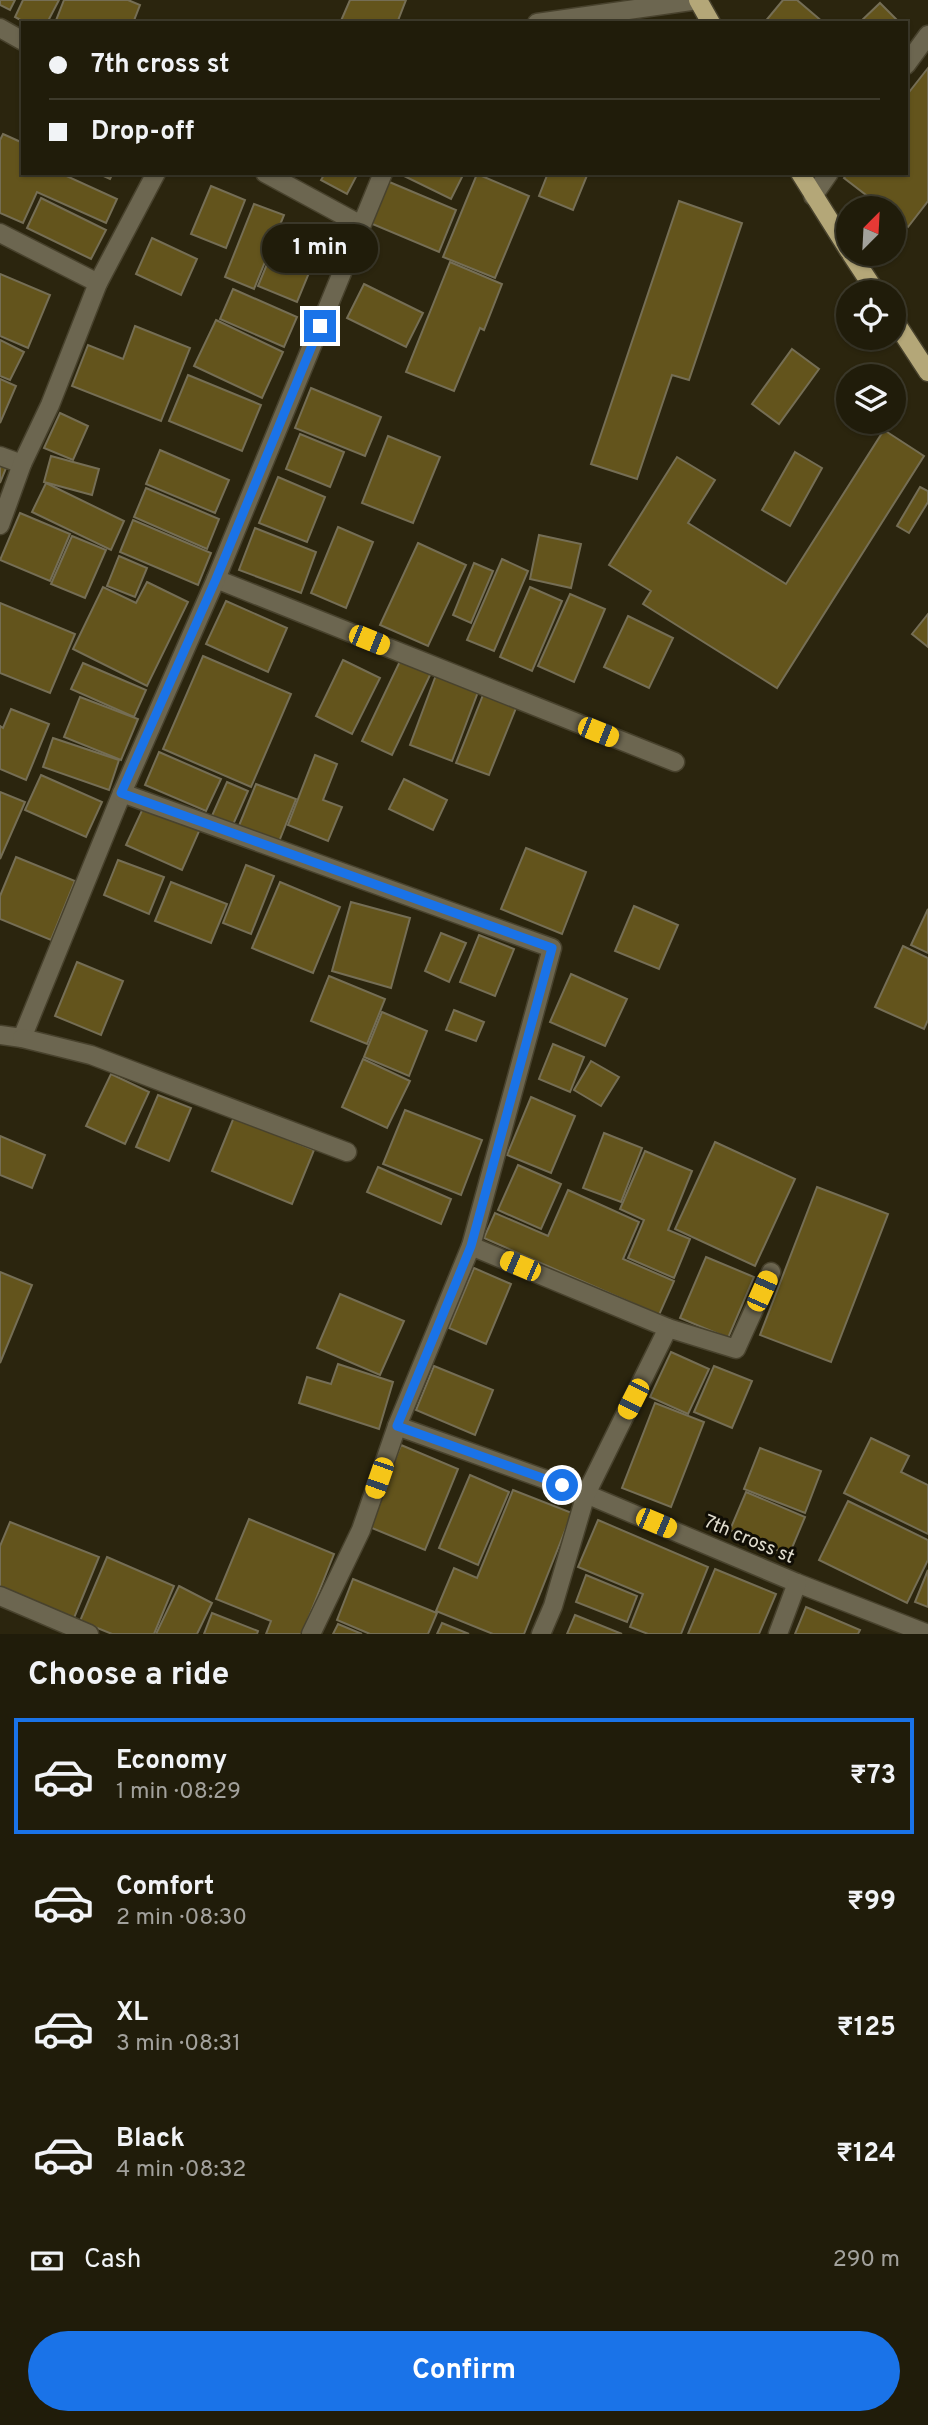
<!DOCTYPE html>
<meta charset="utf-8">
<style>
:root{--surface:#201c0a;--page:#282513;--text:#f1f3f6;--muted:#a2a19c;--line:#3d3a2b;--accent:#1a73e8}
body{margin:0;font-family:Overpass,sans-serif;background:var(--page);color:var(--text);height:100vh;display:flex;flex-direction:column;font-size:26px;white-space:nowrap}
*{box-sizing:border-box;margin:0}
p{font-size:23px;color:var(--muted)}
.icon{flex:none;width:38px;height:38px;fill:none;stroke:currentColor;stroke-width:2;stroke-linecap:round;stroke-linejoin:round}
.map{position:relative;height:1634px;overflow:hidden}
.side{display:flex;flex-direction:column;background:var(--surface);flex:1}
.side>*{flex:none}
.guide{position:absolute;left:21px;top:21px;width:887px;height:154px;border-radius:0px;box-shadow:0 2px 5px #0004,0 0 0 2px var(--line);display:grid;align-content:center;height:154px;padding:0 28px;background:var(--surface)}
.needle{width:46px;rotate:24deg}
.tools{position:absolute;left:836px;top:196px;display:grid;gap:14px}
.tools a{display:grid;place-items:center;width:70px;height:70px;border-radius:50%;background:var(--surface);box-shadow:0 2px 5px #0004,0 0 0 2px var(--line);font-size:35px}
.end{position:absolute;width:32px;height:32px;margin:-16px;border:9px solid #1a73e8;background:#fff;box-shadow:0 0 0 4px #fff}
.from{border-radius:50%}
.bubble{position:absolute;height:49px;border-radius:24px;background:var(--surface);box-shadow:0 2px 5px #0004,0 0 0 2px var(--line);font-size:23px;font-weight:700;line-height:49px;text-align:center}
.car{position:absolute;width:21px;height:42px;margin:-21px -10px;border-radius:9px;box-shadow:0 0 5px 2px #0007;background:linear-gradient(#f5c518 24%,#345 0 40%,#f5c518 0 76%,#345 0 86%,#f5c518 0)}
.guide b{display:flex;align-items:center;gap:24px;height:66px;font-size:26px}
.guide b+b{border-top:2px solid var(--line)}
.guide i{width:18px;height:18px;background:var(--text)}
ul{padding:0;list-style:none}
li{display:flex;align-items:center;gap:21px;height:116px;margin:0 14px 10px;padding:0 14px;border:4px solid transparent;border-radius:0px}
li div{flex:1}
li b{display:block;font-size:26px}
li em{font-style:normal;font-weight:700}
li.active{border-color:var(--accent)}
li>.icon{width:63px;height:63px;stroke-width:1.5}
h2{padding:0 28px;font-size:32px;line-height:84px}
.pay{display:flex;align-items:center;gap:18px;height:77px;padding:0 28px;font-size:26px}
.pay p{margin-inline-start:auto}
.primary-button{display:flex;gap:14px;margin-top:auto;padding:14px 28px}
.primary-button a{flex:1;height:80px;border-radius:42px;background:var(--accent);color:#fff;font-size:28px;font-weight:700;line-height:80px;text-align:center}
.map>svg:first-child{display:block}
.building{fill:#63541c;stroke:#756e55;stroke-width:2}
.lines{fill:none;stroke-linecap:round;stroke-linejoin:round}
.minor-casing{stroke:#48422d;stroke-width:21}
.major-casing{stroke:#48422d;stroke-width:21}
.minor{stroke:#6c6650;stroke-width:18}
.major{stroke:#b4a778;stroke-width:18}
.route{stroke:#1a73e8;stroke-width:9}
.labels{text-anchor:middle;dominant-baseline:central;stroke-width:6;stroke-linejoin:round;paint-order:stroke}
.street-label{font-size:19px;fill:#e0dcce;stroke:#110e05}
</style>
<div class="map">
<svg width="928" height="1634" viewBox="0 0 928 1634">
<rect width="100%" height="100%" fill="#2b250e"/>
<g class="building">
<polygon points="0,0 15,0 10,10 0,5"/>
<polygon points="23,0 59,0 47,23 26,23 15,17"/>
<polygon points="64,0 128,0 140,5 133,23 55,23"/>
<polygon points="350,0 406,0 397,23 340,23"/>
<polygon points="783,0 797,0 824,23 764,23"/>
<polygon points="880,3 900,23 859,23"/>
<polygon points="928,68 928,201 908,227 894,217 894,208 883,208 844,178 848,173 906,173 906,96"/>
<polygon points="3,134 23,143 23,173 60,173 117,199 106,223 37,192 23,223 0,213 0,140"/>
<polygon points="97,173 113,173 110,179"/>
<polygon points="325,173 358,173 347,194 321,180"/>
<polygon points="398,173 464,173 451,199"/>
<polygon points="548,173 588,173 573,210 539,196"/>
<polygon points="477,174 529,196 495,278 443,257"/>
<polygon points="387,181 456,210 439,252 370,223"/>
<polygon points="211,186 245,200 226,248 191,234"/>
<polygon points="41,198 106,230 91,259 27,228"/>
<polygon points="679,201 742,223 689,380 672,375 637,479 591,464"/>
<polygon points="254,204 284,215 254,289 225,277"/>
<polygon points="279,235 318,251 297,302 258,286"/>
<polygon points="152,238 197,259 181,295 136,274"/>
<polygon points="450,262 502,284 484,330 480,328 454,391 406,372"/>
<polygon points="0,274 50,295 28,348 0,336"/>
<polygon points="364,284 423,313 406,347 347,318"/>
<polygon points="233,289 297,317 284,347 220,319"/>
<polygon points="216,320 283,352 262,398 194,366"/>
<polygon points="135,326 190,348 161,421 72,386 88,345 123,359"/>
<polygon points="0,340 24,352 10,380 0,376"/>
<polygon points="792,349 819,369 779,424 752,404"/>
<polygon points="188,375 261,405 242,451 169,421"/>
<polygon points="0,379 16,386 0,423"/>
<polygon points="311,388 381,417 365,456 295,428"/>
<polygon points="60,413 88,426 73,460 44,448"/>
<polygon points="884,430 924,456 777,688 643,604 651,591 609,565 677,457 715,480 688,523 786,584"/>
<polygon points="300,434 344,452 330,487 286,469"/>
<polygon points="388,436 440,457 413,523 362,503"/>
<polygon points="160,450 229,480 215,513 146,484"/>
<polygon points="795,452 822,468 790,526 762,510"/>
<polygon points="51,456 99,469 92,495 44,482"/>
<polygon points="0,466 6,468 0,483"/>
<polygon points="278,477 325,497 307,542 259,523"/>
<polygon points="46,483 124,521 111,550 32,512"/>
<polygon points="920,487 928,491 928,502 909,533 897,526"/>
<polygon points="146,488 219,519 207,549 134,517"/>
<polygon points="20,513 70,534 50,581 0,560"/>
<polygon points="133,520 211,553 198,585 120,552"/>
<polygon points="338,527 373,542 346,608 311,593"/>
<polygon points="255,528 316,552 301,593 239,570"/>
<polygon points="539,535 581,544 571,588 530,579"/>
<polygon points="72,536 106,550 85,598 51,584"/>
<polygon points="418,543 466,565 428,646 380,625"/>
<polygon points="119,556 147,568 135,597 107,586"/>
<polygon points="502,559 528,571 494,651 467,640"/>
<polygon points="474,563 493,571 471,623 453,615"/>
<polygon points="147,582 188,602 147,686 73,649 103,587 136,603"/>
<polygon points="530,587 562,601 532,671 500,657"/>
<polygon points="570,594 605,609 574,682 538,666"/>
<polygon points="226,601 287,628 268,672 206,644"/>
<polygon points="0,603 75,634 50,693 0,673"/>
<polygon points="928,614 928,647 912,634"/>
<polygon points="628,616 673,638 649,688 604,667"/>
<polygon points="203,656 291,694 251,787 163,749"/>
<polygon points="401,659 431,673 392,755 362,741"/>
<polygon points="343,660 380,678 352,734 316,716"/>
<polygon points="83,663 146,690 134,717 71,689"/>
<polygon points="436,675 478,692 452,761 410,745"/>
<polygon points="483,695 516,708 489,775 456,763"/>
<polygon points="80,697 138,719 121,760 64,737"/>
<polygon points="11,709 49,724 26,780 0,769 0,726 3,728"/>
<polygon points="53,738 119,760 109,790 43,767"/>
<polygon points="159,752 221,779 206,811 145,785"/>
<polygon points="315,755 337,764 323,800 342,807 328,841 288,825"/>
<polygon points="41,775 102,802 86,837 25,810"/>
<polygon points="404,779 447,800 433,830 389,809"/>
<polygon points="227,782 248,791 232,827 211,818"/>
<polygon points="256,784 296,799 278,844 238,828"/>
<polygon points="0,792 25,802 0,859"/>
<polygon points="145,804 200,829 182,870 126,845"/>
<polygon points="526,848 586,872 562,934 501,909"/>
<polygon points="16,857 75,881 51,940 0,919 0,896"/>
<polygon points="118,860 164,877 149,914 104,895"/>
<polygon points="246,865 274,876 251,934 223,923"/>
<polygon points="171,882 227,904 211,943 155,921"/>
<polygon points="280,882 340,907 313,973 252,948"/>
<polygon points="351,902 410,918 391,988 332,971"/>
<polygon points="634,906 678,925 659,969 615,951"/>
<polygon points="928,909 928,953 911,945"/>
<polygon points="441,933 466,943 449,982 425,971"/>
<polygon points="479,935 514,949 495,996 460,982"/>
<polygon points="903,946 928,958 928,1020 924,1029 875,1007"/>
<polygon points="77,962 123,981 101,1035 55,1016"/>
<polygon points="571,974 627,999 605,1046 550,1022"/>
<polygon points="329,976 385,999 367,1044 311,1021"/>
<polygon points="454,1010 484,1022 476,1041 446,1030"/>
<polygon points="382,1012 427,1031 409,1076 364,1057"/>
<polygon points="553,1044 584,1057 570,1092 539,1079"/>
<polygon points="363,1059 410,1081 387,1128 342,1107"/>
<polygon points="591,1061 619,1077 601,1106 574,1090"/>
<polygon points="111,1074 149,1092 125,1144 86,1126"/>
<polygon points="158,1095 191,1108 169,1161 136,1147"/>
<polygon points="531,1097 575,1116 551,1173 507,1155"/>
<polygon points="405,1110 482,1140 461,1195 383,1164"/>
<polygon points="234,1117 314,1150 292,1204 212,1171"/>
<polygon points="604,1133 642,1148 621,1202 583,1188"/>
<polygon points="0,1136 45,1155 32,1188 0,1175"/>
<polygon points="715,1142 795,1179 755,1266 675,1229"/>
<polygon points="645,1151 692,1171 668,1230 690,1239 674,1278 628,1258 644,1220 620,1209"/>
<polygon points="518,1165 561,1184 541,1229 498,1210"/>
<polygon points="378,1167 451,1199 441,1224 367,1192"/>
<polygon points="817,1187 888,1214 831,1362 760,1335"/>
<polygon points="568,1190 639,1222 623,1259 674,1281 659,1315 484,1238 495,1213 548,1236"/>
<polygon points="706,1257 754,1277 728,1338 680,1318"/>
<polygon points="474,1268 511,1284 486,1344 449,1328"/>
<polygon points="0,1272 32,1285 0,1363"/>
<polygon points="340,1294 404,1321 380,1375 317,1348"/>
<polygon points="671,1352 709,1369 688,1414 650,1397"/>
<polygon points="338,1364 393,1382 379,1429 299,1403 307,1377 331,1384"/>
<polygon points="434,1366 493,1390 475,1435 416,1410"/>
<polygon points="714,1366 752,1381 732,1428 694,1412"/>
<polygon points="655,1403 704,1422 671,1507 622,1488"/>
<polygon points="871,1438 909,1456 901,1472 928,1485 928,1534 844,1493"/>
<polygon points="401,1445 458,1469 425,1550 367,1526"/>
<polygon points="760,1448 821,1471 805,1513 744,1489"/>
<polygon points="470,1475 509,1492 478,1565 439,1548"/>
<polygon points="513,1490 572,1513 524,1634 493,1634 436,1611 454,1568 477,1578"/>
<polygon points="746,1492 805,1517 789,1555 730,1530"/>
<polygon points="848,1501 928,1540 928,1560 907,1603 819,1560"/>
<polygon points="249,1519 334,1554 302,1634 266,1634 271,1621 216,1599"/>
<polygon points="598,1520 708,1567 681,1634 648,1634 630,1627 643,1594 578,1567"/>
<polygon points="10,1522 99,1557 74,1618 0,1588 0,1546"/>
<polygon points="107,1557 174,1586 154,1634 112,1634 80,1621"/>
<polygon points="715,1569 776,1594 759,1634 688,1634"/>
<polygon points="928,1570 928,1607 915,1602"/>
<polygon points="586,1575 637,1596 627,1622 576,1602"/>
<polygon points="353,1579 437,1613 428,1634 370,1634 337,1620"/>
<polygon points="179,1586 212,1603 197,1634 156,1634"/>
<polygon points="806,1607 860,1630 858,1634 795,1634"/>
<polygon points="212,1613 258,1631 257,1634 204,1634"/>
<polygon points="575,1615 622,1634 567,1634"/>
<polygon points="442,1623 469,1634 437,1634"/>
<polygon points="338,1624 362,1634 333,1634"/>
</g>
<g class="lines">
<defs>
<g id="minor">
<polyline points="537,23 698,0"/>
<polyline points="0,28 23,41"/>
<polyline points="906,65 928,35"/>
<polyline points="265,173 361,225"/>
<polyline points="813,196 829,173"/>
<polyline points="0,233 98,283"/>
<polyline points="0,456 22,464"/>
<polyline points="0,525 22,464 50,405 98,283 156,173"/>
<polyline points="216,579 675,762"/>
<polyline points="0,1035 22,1038 122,793"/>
<polyline points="22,1038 91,1055 347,1152"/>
<polyline points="471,1246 668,1328 736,1349 771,1272"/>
<polyline points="397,1426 586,1494 797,1583 928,1634"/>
<polyline points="0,1596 89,1634"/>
<polyline points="311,1634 361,1530 397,1426 471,1246 552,948 122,793 216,579 383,173"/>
<polyline points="541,1634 553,1606 586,1494 668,1328"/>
<polyline points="778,1634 797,1583"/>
</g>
<g id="major">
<polyline points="698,0 711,23"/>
<polyline points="800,173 849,251"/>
<polyline points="851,254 876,292"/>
<polyline points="894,320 928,372"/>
</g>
</defs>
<use href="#minor" class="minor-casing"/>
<use href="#major" class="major-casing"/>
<use href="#minor" class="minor"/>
<use href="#major" class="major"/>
</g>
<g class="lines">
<polyline class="route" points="320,326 216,579 121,793 552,948 471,1246 397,1426 562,1485"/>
</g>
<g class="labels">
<g class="street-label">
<text transform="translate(749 1540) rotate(23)">7th cross st</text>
</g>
</g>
</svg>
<div class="tools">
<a><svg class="needle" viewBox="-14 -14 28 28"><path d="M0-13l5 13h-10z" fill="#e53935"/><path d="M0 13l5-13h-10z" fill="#a2a19c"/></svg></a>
<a><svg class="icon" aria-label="locate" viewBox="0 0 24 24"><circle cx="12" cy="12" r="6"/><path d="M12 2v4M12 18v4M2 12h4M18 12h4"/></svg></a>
<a><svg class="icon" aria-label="layers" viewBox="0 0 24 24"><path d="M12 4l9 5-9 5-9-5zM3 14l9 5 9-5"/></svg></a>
</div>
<i class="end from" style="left:562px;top:1485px"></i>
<i class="end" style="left:320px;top:326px"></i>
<div class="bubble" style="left:262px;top:224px;width:116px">1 min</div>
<i class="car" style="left:369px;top:640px;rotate:112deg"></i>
<i class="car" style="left:598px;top:732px;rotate:112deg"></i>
<i class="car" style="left:520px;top:1266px;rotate:293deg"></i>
<i class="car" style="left:762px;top:1291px;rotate:24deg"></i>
<i class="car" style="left:633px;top:1399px;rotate:207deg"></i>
<i class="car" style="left:379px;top:1478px;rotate:199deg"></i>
<i class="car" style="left:656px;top:1523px;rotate:113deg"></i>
<div class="guide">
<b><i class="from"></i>7th cross st</b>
<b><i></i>Drop-off</b>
</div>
</div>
<section class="side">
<h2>Choose a ride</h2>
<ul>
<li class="active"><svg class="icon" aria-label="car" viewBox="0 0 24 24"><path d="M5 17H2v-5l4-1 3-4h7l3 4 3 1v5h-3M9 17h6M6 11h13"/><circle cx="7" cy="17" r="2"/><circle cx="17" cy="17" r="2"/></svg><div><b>Economy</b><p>1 min · 08:29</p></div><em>₹73</em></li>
<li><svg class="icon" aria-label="car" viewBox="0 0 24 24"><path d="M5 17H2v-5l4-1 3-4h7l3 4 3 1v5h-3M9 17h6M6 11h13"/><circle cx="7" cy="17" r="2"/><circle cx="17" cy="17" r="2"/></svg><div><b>Comfort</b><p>2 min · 08:30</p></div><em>₹99</em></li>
<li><svg class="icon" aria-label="car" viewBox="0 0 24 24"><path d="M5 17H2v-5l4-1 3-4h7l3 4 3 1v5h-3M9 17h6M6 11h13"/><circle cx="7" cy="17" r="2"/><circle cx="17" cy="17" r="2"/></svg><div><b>XL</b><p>3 min · 08:31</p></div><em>₹125</em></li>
<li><svg class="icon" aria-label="car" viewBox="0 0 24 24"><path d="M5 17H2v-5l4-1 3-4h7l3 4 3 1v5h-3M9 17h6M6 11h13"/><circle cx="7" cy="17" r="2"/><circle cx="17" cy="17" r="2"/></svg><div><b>Black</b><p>4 min · 08:32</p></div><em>₹124</em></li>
</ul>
<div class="pay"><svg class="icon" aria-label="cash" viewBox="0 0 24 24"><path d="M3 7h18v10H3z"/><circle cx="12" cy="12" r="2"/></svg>Cash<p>290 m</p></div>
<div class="primary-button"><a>Confirm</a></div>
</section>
